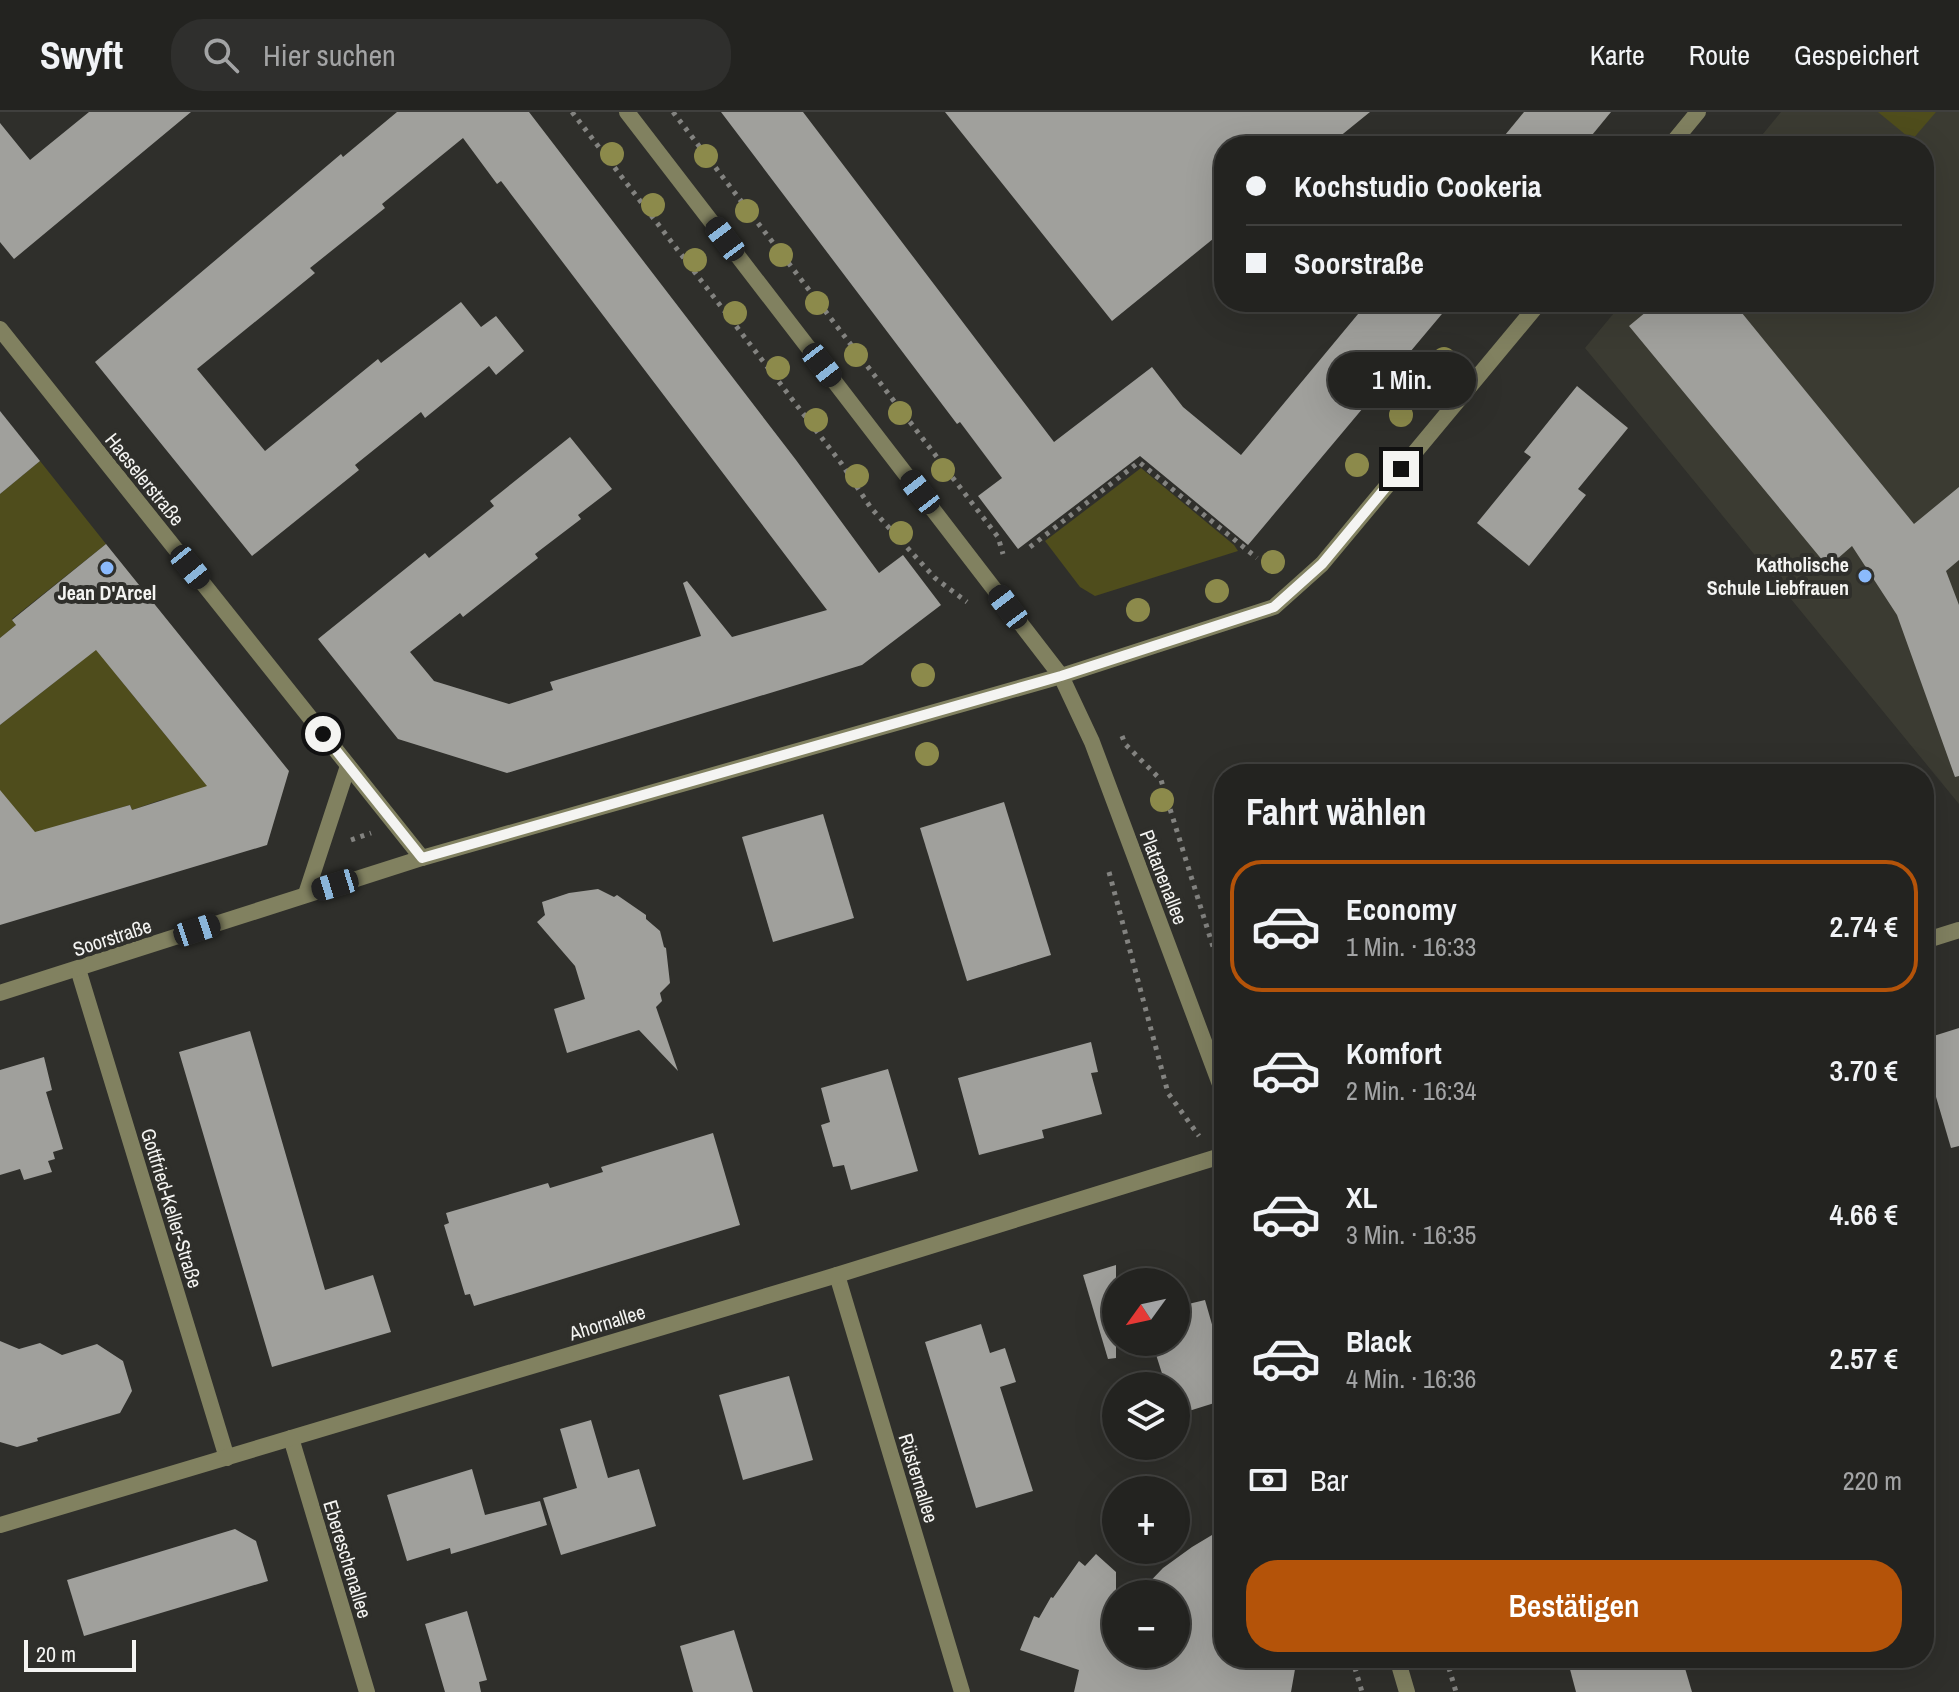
<!DOCTYPE html>
<html lang="de">
<meta charset="utf-8">
<style>
:root{--surface:#232320;--page:#2f2f2d;--text:#f1f3f6;--muted:#a3a4a5;--line:#40403e;--accent:#b45309}
body{margin:0;font-family:"Archivo Narrow",sans-serif;background:var(--page);color:var(--text);height:100vh;display:flex;flex-direction:column;font-size:30px;white-space:nowrap}
*{box-sizing:border-box;margin:0}
p{font-size:26px;color:var(--muted)}
.icon{flex:none;width:44px;height:44px;fill:none;stroke:currentColor;stroke-width:2;stroke-linecap:round;stroke-linejoin:round}
.map{position:relative;flex:1;overflow:hidden}
.sheet{position:absolute;left:1214px;top:652px;width:720px;height:904px;display:flex;flex-direction:column;background:var(--surface);border-radius:32px;box-shadow:0 8px 32px #0002,0 0 0 2px var(--line)}
.sheet>*{flex:none}
.guide{position:absolute;left:1214px;top:24px;width:720px;height:176px;border-radius:32px;box-shadow:0 8px 32px #0002,0 0 0 2px var(--line);display:grid;align-content:center;height:176px;padding:0 32px;background:var(--surface)}
.needle{width:52px;rotate:237deg}
.controls{position:absolute;left:1102px;top:1156px;display:grid;gap:16px}
.controls a{display:grid;place-items:center;width:88px;height:88px;border-radius:50%;background:var(--surface);box-shadow:0 8px 32px #0002,0 0 0 2px var(--line);font-size:40px}
.scale{position:absolute;left:24px;bottom:20px;width:112px;box-sizing:border-box;padding-left:8px;border:4px solid #f4f4f2;border-top:0;font-size:22px;line-height:28px;white-space:nowrap;color:#f4f4f2;-webkit-text-stroke:6px #2f2f2b;paint-order:stroke}
.end{position:absolute;width:36px;height:36px;margin:-18px;border:10px solid #f4f4f2;background:#111;box-shadow:0 0 0 4px #111}
.from{border-radius:50%}
.bubble{position:absolute;height:56px;border-radius:28px;background:var(--surface);box-shadow:0 8px 32px #0002,0 0 0 2px var(--line);font-size:26px;font-weight:600;line-height:56px;text-align:center}
.car{position:absolute;width:24px;height:48px;margin:-24px -12px;border-radius:10px;box-shadow:0 0 6px 2px #0007;background:linear-gradient(#222 24%,#8ab4d8 0 40%,#222 0 76%,#8ab4d8 0 86%,#222 0)}
.guide b{display:flex;align-items:center;gap:28px;height:76px;font-size:30px}
.guide b+b{border-top:2px solid var(--line)}
.guide i{width:20px;height:20px;background:var(--text)}
ul{padding:0;list-style:none}
li{display:flex;align-items:center;gap:24px;height:132px;margin:0 16px 12px;padding:0 16px;border:4px solid transparent;border-radius:32px}
li div{flex:1}
li b{display:block;font-size:30px}
li em{font-style:normal;font-weight:600}
li.active{border-color:var(--accent)}
li>.icon{width:72px;height:72px;stroke-width:1.5}
h2{padding:0 32px;font-size:36px;line-height:96px}
.pay{display:flex;align-items:center;gap:20px;height:88px;padding:0 32px;font-size:30px}
.pay p{margin-inline-start:auto}
.button{display:flex;gap:16px;margin-top:auto;padding:16px 32px}
.button a{flex:1;height:92px;border-radius:32px;background:var(--accent);color:#fff;font-size:32px;font-weight:600;line-height:92px;text-align:center}
header{display:flex;align-items:center;gap:48px;box-sizing:border-box;height:112px;padding:0 40px;background:var(--surface);border-bottom:2px solid var(--line)}
header strong{font-size:38px}
nav{display:flex;gap:44px;margin-inline-start:auto;font-size:28px}
.search{width:560px;height:72px;background:var(--page);display:flex;align-items:center;gap:20px;box-sizing:border-box;padding:0 28px;border-radius:32px;color:var(--muted);font-size:30px}
.map>svg:first-child{display:block}
.built{fill:#3b3b32}
.green{fill:#4f4d1c}
.building{fill:#a0a09c}
.lines{fill:none;stroke-linecap:round;stroke-linejoin:round}
.path{stroke:#838380;stroke-width:5;stroke-dasharray:4 6;stroke-linecap:butt}
.minor{stroke:#818160;stroke-width:16}
.tertiary{stroke:#818160;stroke-width:16}
.tree{fill:#8c8a4b}
.route{stroke:#f4f4f2;stroke-width:10}
.poi-dot{fill:#8bbafc;stroke:#2f2f2b;stroke-width:3}
.labels{text-anchor:middle;dominant-baseline:central;stroke-width:8;stroke-linejoin:round;paint-order:stroke}
.street-label{font-size:20px;fill:#f4f4f2;stroke:#2f2f2b}
.poi-label{font-size:20px;font-weight:bold;fill:#f4f4f2;stroke:#2f2f2b;text-anchor:end}
</style>
<header>
<strong>Swyft</strong>
<div class="search"><svg class="icon" aria-label="search" viewBox="0 0 24 24"><circle cx="10" cy="10" r="6"/><path d="M15 15l6 6"/></svg>Hier suchen</div>
<nav><a>Karte</a><a>Route</a><a>Gespeichert</a></nav>
</header>
<div class="map">
<svg width="1959" height="1580" viewBox="0 0 1959 1580">
<rect width="100%" height="100%" fill="#2f2f2b"/>
<polygon class="built" points="1781,0 1959,0 1959,692 1585,236 1623,190 1924,190 1924,34 1753,34"/>
<g class="green">
<polygon points="1878,0 1936,0 1912,28"/>
<polygon points="40,349 106,432 12,507 16,513 0,526 0,382"/>
<polygon points="1141,356 1234,433 1238,439 1095,484 1080,475 1045,429"/>
<polygon points="98,521 119,566 167,625 209,667 206,682 161,688 132,698 130,693 67,711 0,744 0,613 78,552"/>
</g>
<g class="building">
<polygon points="89,0 191,0 14,147 0,130 0,11 30,48"/>
<polygon points="397,0 529,0 796,348 879,461 903,443 941,493 862,553 507,661 398,627 318,527 425,441 429,446 494,394 490,389 570,325 612,377 578,403 581,407 535,442 538,446 463,505 460,501 410,540 434,569 509,592 553,578 550,570 701,524 683,471 687,469 732,525 827,498 501,69 497,72 463,26 382,92 385,96 310,156 315,161 197,257 265,339 378,247 381,251 461,190 481,215 496,204 524,239 496,263 489,254 425,306 421,300 355,353 359,358 252,444 95,250 341,42 343,45"/>
<polygon points="721,0 803,0 1054,330 1152,255 1183,295 1241,343 1368,190 1452,190 1248,433 1140,344 1018,437 978,384 1002,366 960,310 957,312"/>
<polygon points="945,0 1370,0 1328,34 1224,34 1224,118 1112,209"/>
<polygon points="1524,0 1611,0 1583,34 1496,34"/>
<polygon points="1658,190 1733,190 1914,412 1959,375 1959,448 1946,459 1959,493 1959,664 1955,665 1897,503 1852,434 1828,455 1629,214"/>
<polygon points="1577,274 1628,316 1578,377 1586,383 1529,454 1477,411 1531,345 1524,340"/>
<polygon points="0,299 40,349 0,382"/>
<polygon points="106,432 289,659 267,733 0,813 0,678 35,720 130,693 132,698 207,674 96,538 0,613 0,526 16,513 12,508"/>
<polygon points="1004,690 1051,843 967,869 920,716"/>
<polygon points="823,702 854,806 773,830 742,725"/>
<polygon points="598,777 614,785 617,783 646,803 646,807 660,819 664,835 666,836 670,871 660,881 662,889 656,895 678,959 639,918 567,941 554,897 585,887 575,854 537,810 545,803 542,790 569,781"/>
<polygon points="1959,916 1959,1034 1951,1036 1924,944 1924,927"/>
<polygon points="250,919 325,1178 373,1163 391,1220 272,1255 179,940"/>
<polygon points="1091,930 1098,960 1091,961 1102,1002 1042,1018 1044,1026 979,1043 958,966"/>
<polygon points="44,945 52,978 46,980 63,1037 53,1040 55,1047 48,1049 52,1060 24,1068 20,1057 0,1063 0,958"/>
<polygon points="888,957 918,1059 851,1078 844,1053 833,1055 821,1013 830,1010 821,976"/>
<polygon points="713,1021 740,1113 474,1194 470,1182 465,1183 444,1113 449,1111 446,1101 548,1071 550,1076 603,1060 601,1055"/>
<polygon points="1116,1153 1116,1246 1108,1247 1083,1163"/>
<polygon points="1205,1188 1215,1223 1224,1220 1224,1288 1176,1303 1176,1274 1166,1274 1152,1230 1176,1230 1176,1195"/>
<polygon points="981,1212 990,1241 1005,1236 1016,1270 1000,1275 1033,1379 976,1396 925,1230"/>
<polygon points="0,1229 19,1237 40,1231 62,1243 97,1232 123,1249 132,1279 120,1301 37,1326 38,1329 17,1335 0,1330"/>
<polygon points="789,1264 813,1348 743,1368 719,1283"/>
<polygon points="591,1308 608,1366 639,1357 656,1414 561,1443 543,1386 577,1376 560,1317"/>
<polygon points="472,1357 485,1403 540,1389 547,1413 451,1442 450,1436 407,1449 387,1383"/>
<polygon points="235,1417 256,1429 268,1469 84,1524 67,1468"/>
<polygon points="1224,1419 1224,1546 1297,1546 1291,1580 1074,1580 1079,1558 1020,1538 1034,1504 1039,1506 1051,1485 1053,1486 1079,1449 1085,1454 1096,1442 1116,1460 1116,1542 1176,1542 1176,1482 1138,1482 1163,1456 1192,1435 1217,1420 1217,1423"/>
<polygon points="467,1499 487,1568 479,1570 481,1580 445,1580 425,1512"/>
<polygon points="734,1518 753,1580 693,1580 680,1534"/>
<polygon points="1567,1546 1682,1546 1692,1580 1576,1580"/>
</g>
<g class="lines">
<g class="path">
<polyline points="572,0 841,351 871,396 935,466 967,490"/>
<polyline points="673,0 998,425 1003,442"/>
<polyline points="1030,435 1139,350 1257,446"/>
<polyline points="1122,624 1125,632 1161,668 1224,870"/>
<polyline points="351,728 371,721"/>
<polyline points="1109,760 1168,981 1199,1024"/>
<polyline points="1219,1070 1224,1100"/>
<polyline points="1352,1546 1362,1580"/>
<polyline points="1446,1546 1456,1580"/>
</g>
<g class="minor">
<polyline points="1670,34 1698,0"/>
<polyline points="0,217 422,746"/>
<polyline points="306,782 348,654"/>
<polyline points="1924,829 1959,818"/>
<polyline points="78,857 227,1346"/>
<polyline points="0,881 422,746 1061,564 1274,495 1322,452 1540,190"/>
<polyline points="837,1163 962,1580"/>
<polyline points="291,1326 367,1580"/>
<polyline points="0,1413 837,1163 1224,1043"/>
</g>
<g class="tertiary">
<polyline points="627,0 1061,564 1092,630 1224,983"/>
<polyline points="1397,1546 1407,1580"/>
</g>
</g>
<g class="tree">
<circle cx="612" cy="42" r="12"/>
<circle cx="706" cy="44" r="12"/>
<circle cx="653" cy="93" r="12"/>
<circle cx="747" cy="99" r="12"/>
<circle cx="781" cy="143" r="12"/>
<circle cx="695" cy="148" r="12"/>
<circle cx="817" cy="191" r="12"/>
<circle cx="735" cy="201" r="12"/>
<circle cx="856" cy="243" r="12"/>
<circle cx="1444" cy="247" r="12"/>
<circle cx="778" cy="256" r="12"/>
<circle cx="900" cy="301" r="12"/>
<circle cx="1401" cy="303" r="12"/>
<circle cx="816" cy="308" r="12"/>
<circle cx="1357" cy="353" r="12"/>
<circle cx="943" cy="358" r="12"/>
<circle cx="857" cy="364" r="12"/>
<circle cx="901" cy="421" r="12"/>
<circle cx="1273" cy="450" r="12"/>
<circle cx="1217" cy="479" r="12"/>
<circle cx="1138" cy="498" r="12"/>
<circle cx="923" cy="563" r="12"/>
<circle cx="927" cy="642" r="12"/>
<circle cx="1162" cy="688" r="12"/>
</g>
<g class="lines">
<polyline class="route" points="323,622 422,746 1061,564 1274,495 1322,452 1401,357"/>
</g>
<g class="poi-dot">
<circle cx="107" cy="456" r="8"/>
<circle cx="1865" cy="464" r="8"/>
</g>
<g class="labels">
<g class="street-label">
<text transform="translate(145 367) rotate(51)">Haeselerstraße</text>
<text transform="translate(1164 765) rotate(69)">Platanenallee</text>
<text transform="translate(112 825) rotate(-18)">Soorstraße</text>
<text transform="translate(172 1096) rotate(73)">Gottfried-Keller-Straße</text>
<text transform="translate(607 1210) rotate(-17)">Ahornallee</text>
<text transform="translate(919 1366) rotate(73)">Rüsternallee</text>
<text transform="translate(348 1447) rotate(73)">Ebereschenallee</text>
</g>
<g class="poi-label">
<text x="1849" y="452">Katholische<tspan x="1849" dy="23">Schule Liebfrauen</tspan></text>
<text x="107" y="480" text-anchor="middle">Jean D'Arcel</text>
</g>
</g>
</svg>
<div class="controls">
<a><svg class="needle" viewBox="-14 -14 28 28"><path d="M0-13l5 13h-10z" fill="#e53935"/><path d="M0 13l5-13h-10z" fill="#a3a4a5"/></svg></a>
<a><svg class="icon" aria-label="layers" viewBox="0 0 24 24"><path d="M12 4l9 5-9 5-9-5zM3 14l9 5 9-5"/></svg></a>
<a>+</a>
<a>−</a>
</div>
<div class="scale">20 m</div>
<i class="end from" style="left:323px;top:622px"></i>
<i class="end" style="left:1401px;top:357px"></i>
<div class="bubble" style="left:1328px;top:240px;width:148px">1 Min.</div>
<i class="car" style="left:725px;top:127px;rotate:323deg"></i>
<i class="car" style="left:822px;top:253px;rotate:142deg"></i>
<i class="car" style="left:920px;top:380px;rotate:322deg"></i>
<i class="car" style="left:190px;top:455px;rotate:141deg"></i>
<i class="car" style="left:1008px;top:495px;rotate:323deg"></i>
<i class="car" style="left:335px;top:773px;rotate:253deg"></i>
<i class="car" style="left:197px;top:818px;rotate:72deg"></i>
<div class="guide">
<b><i class="from"></i>Kochstudio Cookeria</b>
<b><i></i>Soorstraße</b>
</div>
<section class="sheet">
<h2>Fahrt wählen</h2>
<ul>
<li class="active"><svg class="icon" aria-label="car" viewBox="0 0 24 24"><path d="M5 17H2v-5l4-1 3-4h7l3 4 3 1v5h-3M9 17h6M6 11h13"/><circle cx="7" cy="17" r="2"/><circle cx="17" cy="17" r="2"/></svg><div><b>Economy</b><p>1 Min. · 16:33</p></div><em>2.74 €</em></li>
<li><svg class="icon" aria-label="car" viewBox="0 0 24 24"><path d="M5 17H2v-5l4-1 3-4h7l3 4 3 1v5h-3M9 17h6M6 11h13"/><circle cx="7" cy="17" r="2"/><circle cx="17" cy="17" r="2"/></svg><div><b>Komfort</b><p>2 Min. · 16:34</p></div><em>3.70 €</em></li>
<li><svg class="icon" aria-label="car" viewBox="0 0 24 24"><path d="M5 17H2v-5l4-1 3-4h7l3 4 3 1v5h-3M9 17h6M6 11h13"/><circle cx="7" cy="17" r="2"/><circle cx="17" cy="17" r="2"/></svg><div><b>XL</b><p>3 Min. · 16:35</p></div><em>4.66 €</em></li>
<li><svg class="icon" aria-label="car" viewBox="0 0 24 24"><path d="M5 17H2v-5l4-1 3-4h7l3 4 3 1v5h-3M9 17h6M6 11h13"/><circle cx="7" cy="17" r="2"/><circle cx="17" cy="17" r="2"/></svg><div><b>Black</b><p>4 Min. · 16:36</p></div><em>2.57 €</em></li>
</ul>
<div class="pay"><svg class="icon" aria-label="cash" viewBox="0 0 24 24"><path d="M3 7h18v10H3z"/><circle cx="12" cy="12" r="2"/></svg>Bar<p>220 m</p></div>
<div class="button"><a>Bestätigen</a></div>
</section>
</div>
